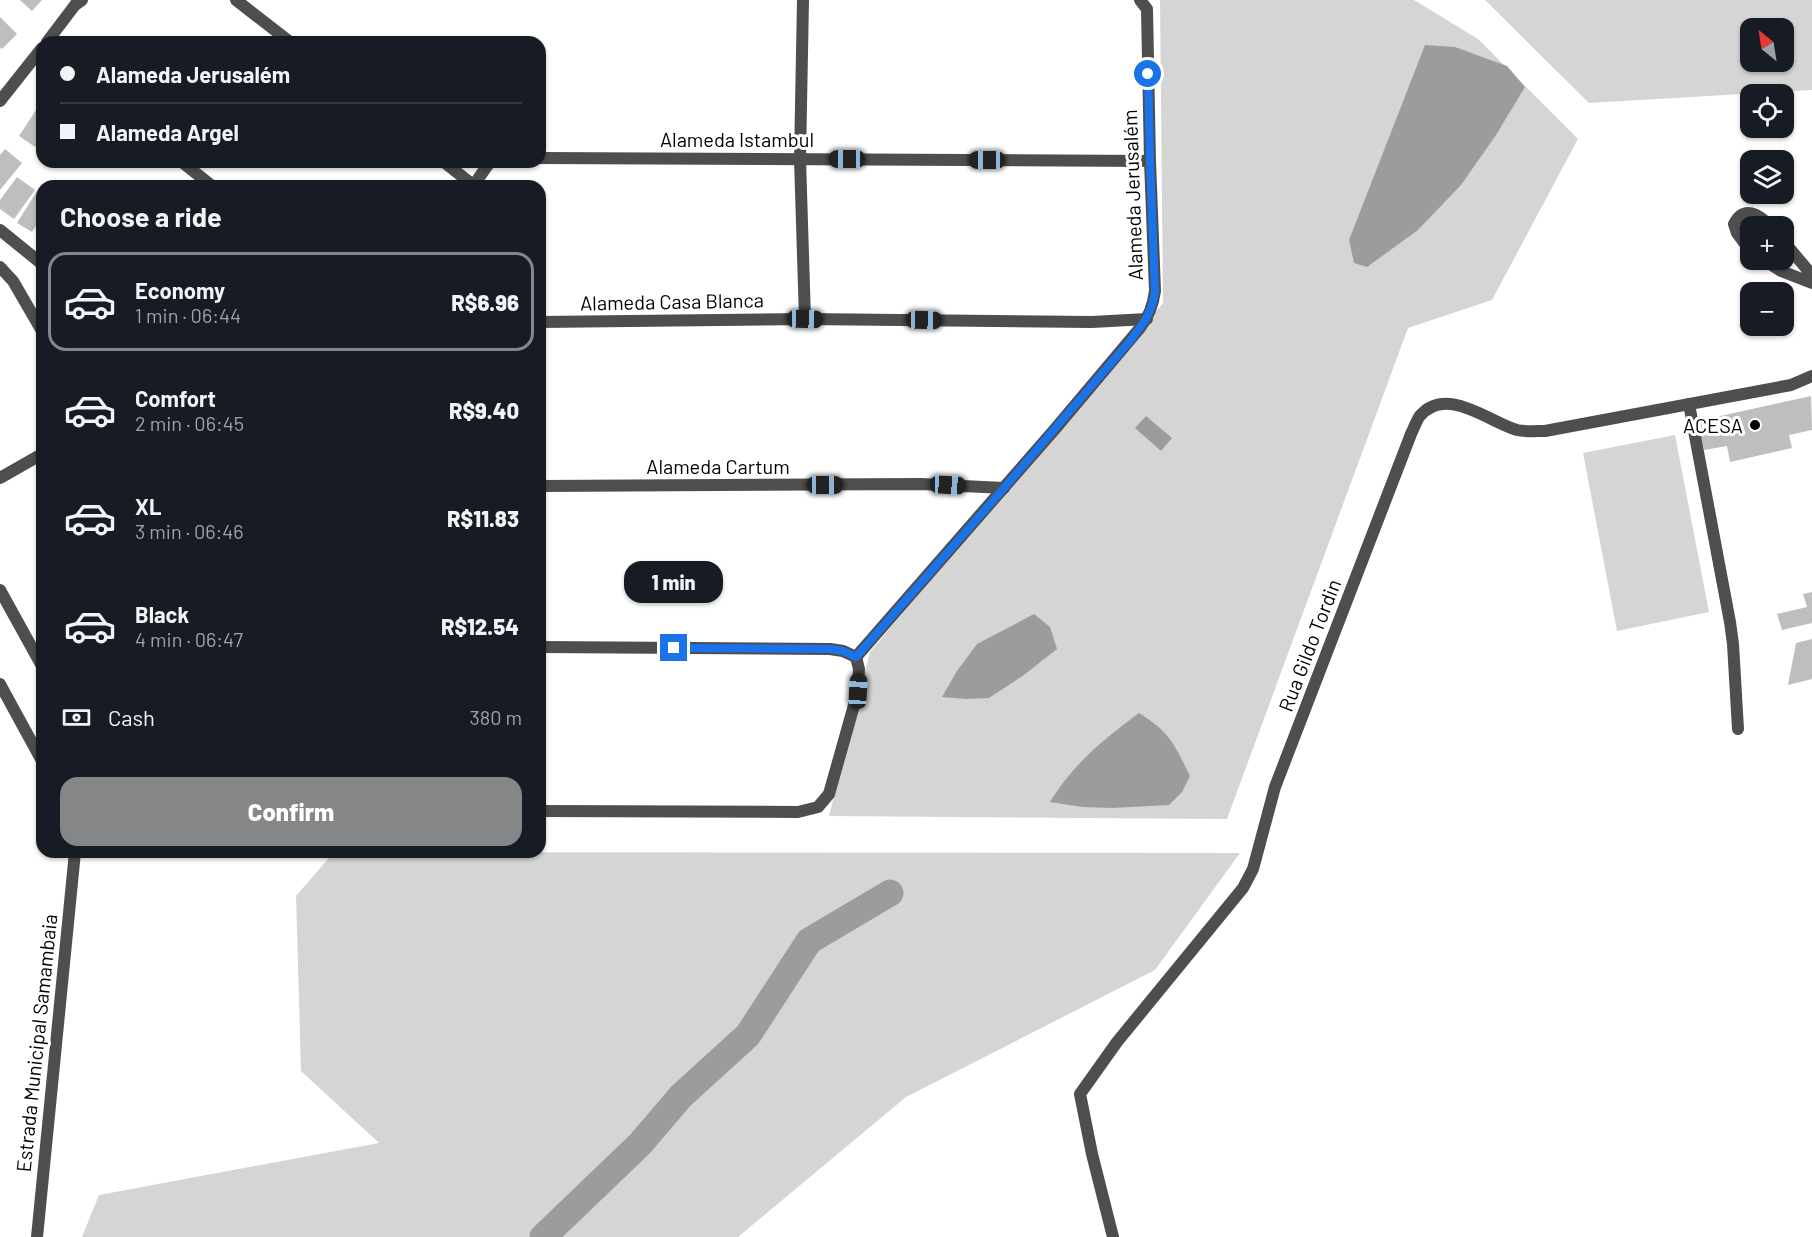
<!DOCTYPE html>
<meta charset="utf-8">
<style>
:root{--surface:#171b24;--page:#242831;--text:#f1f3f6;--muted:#9ea1a6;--line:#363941;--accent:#858687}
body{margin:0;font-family:Barlow,sans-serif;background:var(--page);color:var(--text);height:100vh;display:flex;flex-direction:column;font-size:22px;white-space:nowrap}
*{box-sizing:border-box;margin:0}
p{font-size:20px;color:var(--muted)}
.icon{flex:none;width:33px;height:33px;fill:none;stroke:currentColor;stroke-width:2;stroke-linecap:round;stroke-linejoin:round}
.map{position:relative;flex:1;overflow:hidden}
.details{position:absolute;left:36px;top:180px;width:510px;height:678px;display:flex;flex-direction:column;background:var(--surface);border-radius:18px;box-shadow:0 2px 4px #0004}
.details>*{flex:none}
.hud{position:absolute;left:36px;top:36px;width:510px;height:132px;border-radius:18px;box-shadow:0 2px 4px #0004;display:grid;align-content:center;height:132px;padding:0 24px;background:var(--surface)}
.needle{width:39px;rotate:330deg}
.buttons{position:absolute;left:1740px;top:18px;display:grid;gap:12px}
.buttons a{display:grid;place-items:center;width:54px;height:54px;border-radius:12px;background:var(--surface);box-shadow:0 2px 4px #0004;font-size:30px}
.end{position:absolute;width:27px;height:27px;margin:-14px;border:8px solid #1a73e8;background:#fff;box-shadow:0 0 0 3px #fff}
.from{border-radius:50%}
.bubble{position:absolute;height:42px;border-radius:18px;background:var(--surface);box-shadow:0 2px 4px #0004;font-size:20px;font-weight:800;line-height:42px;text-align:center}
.car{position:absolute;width:18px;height:36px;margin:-18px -9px;border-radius:8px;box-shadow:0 0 4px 2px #0007;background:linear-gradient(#222 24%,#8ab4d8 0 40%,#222 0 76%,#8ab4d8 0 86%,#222 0)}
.hud b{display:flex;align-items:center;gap:21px;height:57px;font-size:22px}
.hud b+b{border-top:2px solid var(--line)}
.hud i{width:15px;height:15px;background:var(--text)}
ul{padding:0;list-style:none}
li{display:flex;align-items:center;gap:18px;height:99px;margin:0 12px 9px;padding:0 12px;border:3px solid transparent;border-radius:18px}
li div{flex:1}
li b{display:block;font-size:22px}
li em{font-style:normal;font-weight:800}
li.active{border-color:var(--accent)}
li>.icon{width:54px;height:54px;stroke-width:1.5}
h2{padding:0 24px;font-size:27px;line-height:72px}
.pay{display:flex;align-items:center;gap:15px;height:66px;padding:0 24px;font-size:22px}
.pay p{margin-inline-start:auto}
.cta{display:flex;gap:12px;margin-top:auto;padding:12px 24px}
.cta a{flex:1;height:69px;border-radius:18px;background:var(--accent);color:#fff;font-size:24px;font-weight:800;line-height:69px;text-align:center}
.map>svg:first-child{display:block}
.green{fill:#d5d5d5;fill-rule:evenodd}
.water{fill:#9c9c9c}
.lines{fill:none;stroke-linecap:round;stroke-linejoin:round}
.river{stroke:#9c9c9c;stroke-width:27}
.building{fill:#bebebe}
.street{stroke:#4e4e4e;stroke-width:12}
.route{stroke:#1a73e8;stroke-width:8}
.poi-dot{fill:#000;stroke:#fff;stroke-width:2}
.labels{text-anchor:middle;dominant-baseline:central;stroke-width:6;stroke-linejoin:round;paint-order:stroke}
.street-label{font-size:20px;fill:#000;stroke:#fff}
.poi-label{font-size:20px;fill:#000;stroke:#fff;text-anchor:end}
</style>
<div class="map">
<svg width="1812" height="1237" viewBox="0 0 1812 1237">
<rect width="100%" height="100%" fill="#fff"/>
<g class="green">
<polygon points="1160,0 1414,0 1478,39 1578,139 1492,300 1408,328 1227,819 829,816 870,652 1163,303"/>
<path d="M1485,0H1812V90L1589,103ZM1750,28H1784V62H1750Z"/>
<polygon points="1675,435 1709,612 1617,631 1583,453"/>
<polygon points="334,852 1240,853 1155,970 906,1097 738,1237 82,1237 99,1195 379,1143 301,1071 296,896"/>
</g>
<g class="water">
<polygon points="1425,45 1455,47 1507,66 1525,87 1496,135 1461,185 1418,230 1367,267 1354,263 1349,240"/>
<polygon points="1146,416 1172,438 1161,451 1135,428"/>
<polygon points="1034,614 1050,627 1057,649 1024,675 989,698 966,699 942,697 957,671 977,644"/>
<path d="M1139,713C1171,733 1174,744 1190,776L1182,792L1169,805L1112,808L1082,807L1050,802C1074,763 1103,740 1139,713Z"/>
</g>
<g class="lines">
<polyline class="river" points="543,1237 640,1144 681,1096 748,1035 809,941 890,893"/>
</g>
<g class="building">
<polygon points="20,0 42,0 32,11"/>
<polygon points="0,17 17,34 2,49 0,47"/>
<polygon points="42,101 42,136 35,147 19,136"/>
<polygon points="5,149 22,163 0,190 0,155"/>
<polygon points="17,177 35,190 14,219 0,209 0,200"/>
<polygon points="37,191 42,194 42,216 32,232 17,223"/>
<polygon points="1811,396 1812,430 1789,435 1792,448 1730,462 1727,446 1704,450 1698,421"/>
<polygon points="1812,592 1812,623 1782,630 1777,614 1807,607 1803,594"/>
<polygon points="1812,639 1812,679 1788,685 1796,643"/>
</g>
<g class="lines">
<g class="street">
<polyline points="236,0 290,42"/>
<polyline points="803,0 800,159 805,319"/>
<polyline points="47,42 75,5 82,0"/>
<polyline points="0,101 42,48"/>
<polyline points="540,158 1150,161"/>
<polyline points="182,162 212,186"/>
<polyline points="444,162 473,185"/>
<polyline points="473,186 490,162"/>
<polyline points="0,230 42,264"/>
<polyline points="1784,242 1812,275"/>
<path d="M1750,250L1737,233L1734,224C1744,205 1759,214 1770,226"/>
<polyline points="1764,260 1781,271 1812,283"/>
<polyline points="0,267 13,281 42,331"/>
<polyline points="540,322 805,319 1092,322 1147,319"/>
<polyline points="1689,404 1730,622 1733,644 1738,729"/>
<polyline points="0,478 42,454"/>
<polyline points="540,486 921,484 1004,488"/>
<polyline points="0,590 42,666"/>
<polyline points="540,647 830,649 843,651 856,657"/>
<path d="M856,657L1055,429L1140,328C1149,316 1153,306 1155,291L1150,161L1147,9L1140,0"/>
<polyline points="0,684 42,761"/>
<polyline points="540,811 798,812 818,807 829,794 858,691 859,669 856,657"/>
<polyline points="37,1237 75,852"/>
<path d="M1113,1237L1092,1154L1080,1094L1117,1042L1243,888L1253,869L1275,787L1411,434C1414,428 1416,422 1419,417C1445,384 1489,422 1517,430C1526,432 1537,431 1545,431L1791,385L1812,376"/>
</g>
</g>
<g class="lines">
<path class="route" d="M674,648L830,649L843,651L856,657L1004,488L1129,342C1143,324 1152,314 1155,291L1150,161L1148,74"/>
</g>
<circle class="poi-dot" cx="1755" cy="425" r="6"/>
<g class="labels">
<g class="street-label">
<text x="737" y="139">Alameda Istambul</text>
<text transform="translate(1132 195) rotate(-92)">Alameda Jerusalém</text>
<text transform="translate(672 301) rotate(-1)">Alameda Casa Blanca</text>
<text x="718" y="466">Alameda Cartum</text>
<text transform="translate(1309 645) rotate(-69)">Rua Gildo Tordin</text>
<text transform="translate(36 1043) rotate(-84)">Estrada Municipal Samambaia</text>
</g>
<g class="poi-label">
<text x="1743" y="425">ACESA</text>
</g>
</g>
</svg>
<div class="buttons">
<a><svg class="needle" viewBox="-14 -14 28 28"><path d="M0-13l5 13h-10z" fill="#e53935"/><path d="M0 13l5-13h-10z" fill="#9ea1a6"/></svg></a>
<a><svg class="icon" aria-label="locate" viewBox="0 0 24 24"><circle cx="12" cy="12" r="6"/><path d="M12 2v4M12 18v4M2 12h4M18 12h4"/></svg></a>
<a><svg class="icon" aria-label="layers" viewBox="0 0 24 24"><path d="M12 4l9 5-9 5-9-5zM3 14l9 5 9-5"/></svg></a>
<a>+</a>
<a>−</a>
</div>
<i class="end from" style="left:1148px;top:74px"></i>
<i class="end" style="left:674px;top:648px"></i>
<div class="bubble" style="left:624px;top:561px;width:99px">1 min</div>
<i class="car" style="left:847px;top:159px;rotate:270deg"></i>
<i class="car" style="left:987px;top:160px;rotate:270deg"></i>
<i class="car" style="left:805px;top:319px;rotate:91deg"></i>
<i class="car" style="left:924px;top:320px;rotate:91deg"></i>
<i class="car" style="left:825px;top:485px;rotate:90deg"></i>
<i class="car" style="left:948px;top:485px;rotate:93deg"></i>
<i class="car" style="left:858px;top:691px;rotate:3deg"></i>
<div class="hud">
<b><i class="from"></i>Alameda Jerusalém</b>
<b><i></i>Alameda Argel</b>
</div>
<section class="details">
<h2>Choose a ride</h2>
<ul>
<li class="active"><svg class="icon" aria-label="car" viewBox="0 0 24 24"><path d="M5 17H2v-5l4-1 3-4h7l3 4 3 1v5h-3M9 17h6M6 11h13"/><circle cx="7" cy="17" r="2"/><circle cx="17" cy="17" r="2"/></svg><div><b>Economy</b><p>1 min · 06:44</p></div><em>R$6.96</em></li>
<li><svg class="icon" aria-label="car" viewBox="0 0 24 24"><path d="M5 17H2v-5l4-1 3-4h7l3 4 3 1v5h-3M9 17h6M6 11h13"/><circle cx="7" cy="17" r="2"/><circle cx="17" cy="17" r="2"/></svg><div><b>Comfort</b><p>2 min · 06:45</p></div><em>R$9.40</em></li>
<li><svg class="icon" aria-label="car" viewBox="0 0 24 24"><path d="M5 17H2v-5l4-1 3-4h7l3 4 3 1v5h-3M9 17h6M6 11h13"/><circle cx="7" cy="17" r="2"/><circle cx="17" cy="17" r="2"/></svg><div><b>XL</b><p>3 min · 06:46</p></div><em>R$11.83</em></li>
<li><svg class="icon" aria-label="car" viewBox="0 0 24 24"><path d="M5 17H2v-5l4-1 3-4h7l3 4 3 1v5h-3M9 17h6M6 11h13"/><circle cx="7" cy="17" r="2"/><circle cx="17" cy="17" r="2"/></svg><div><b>Black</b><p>4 min · 06:47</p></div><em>R$12.54</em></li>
</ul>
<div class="pay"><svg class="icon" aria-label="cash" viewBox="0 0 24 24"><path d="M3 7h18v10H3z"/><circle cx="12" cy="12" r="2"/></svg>Cash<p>380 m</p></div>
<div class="cta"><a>Confirm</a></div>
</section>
</div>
